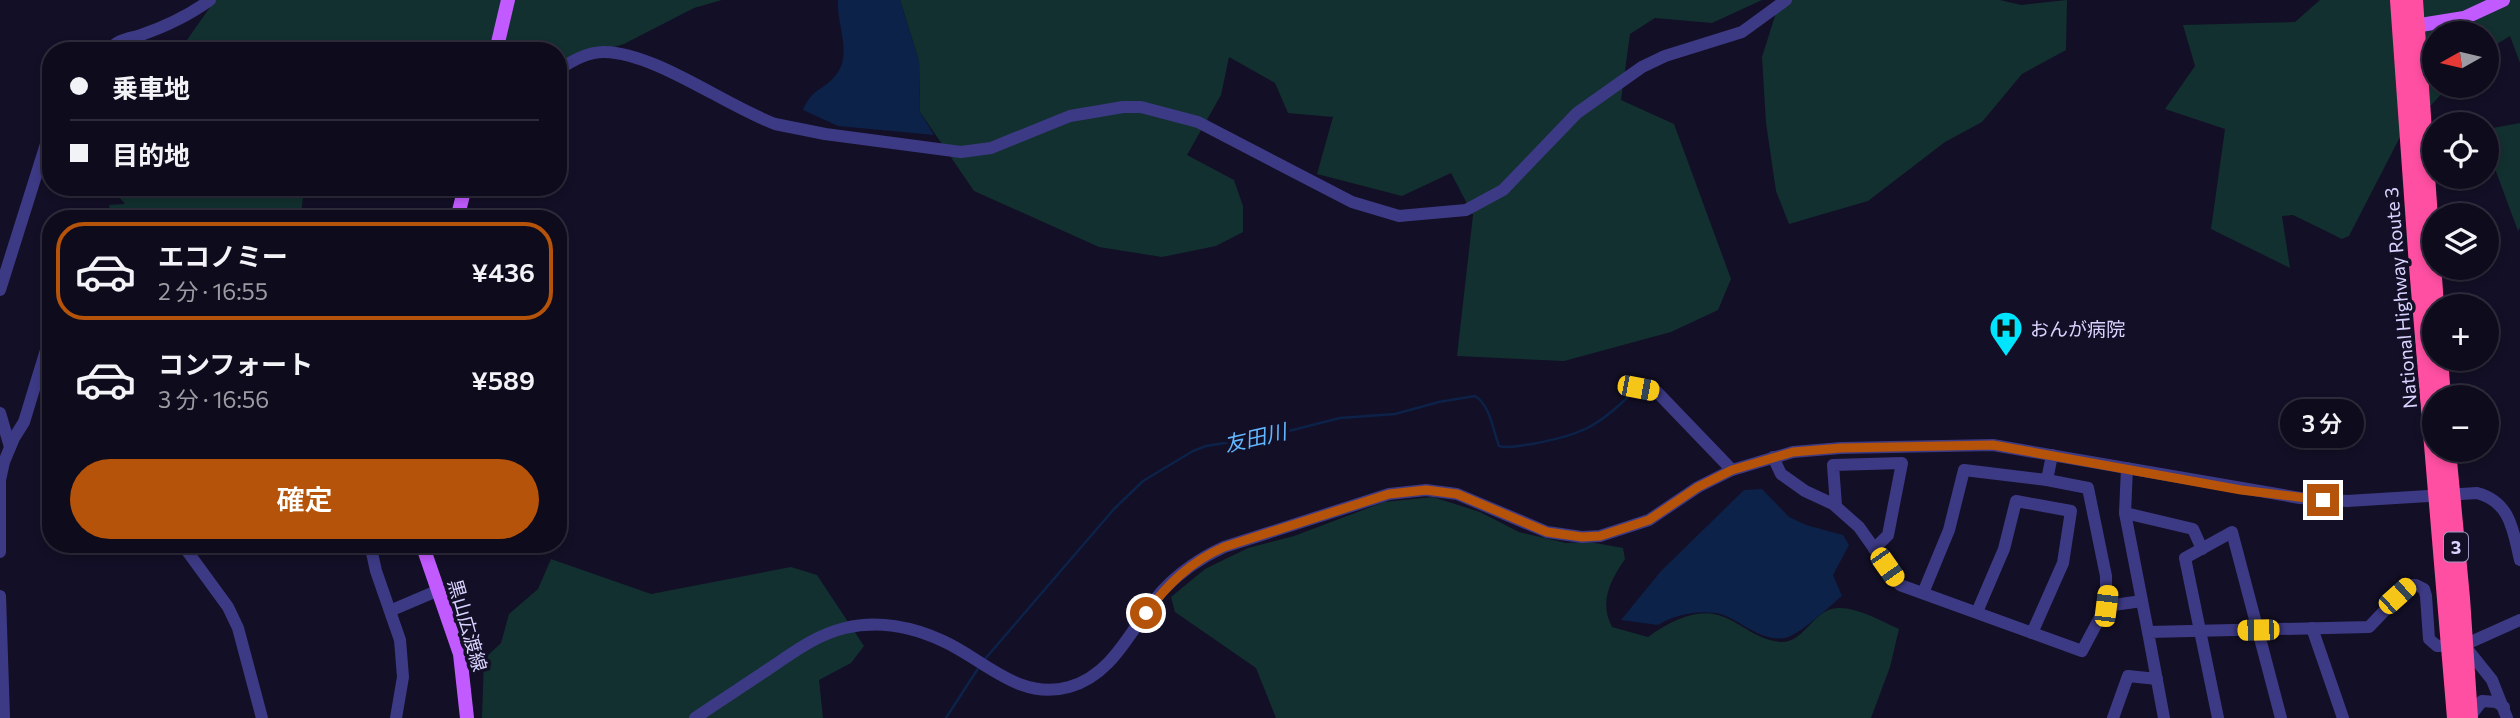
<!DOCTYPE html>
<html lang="ja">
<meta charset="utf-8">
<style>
:root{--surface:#0e0b1c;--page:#1c1929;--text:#f1f3f6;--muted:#9b9ba3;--line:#2e2b3b;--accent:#b45309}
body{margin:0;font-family:Commissioner,"Noto Sans JP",sans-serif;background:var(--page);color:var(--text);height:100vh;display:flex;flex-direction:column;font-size:26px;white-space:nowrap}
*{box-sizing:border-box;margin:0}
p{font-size:23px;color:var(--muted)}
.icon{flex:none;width:38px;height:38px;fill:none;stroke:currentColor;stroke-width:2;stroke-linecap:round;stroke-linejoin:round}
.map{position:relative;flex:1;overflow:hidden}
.details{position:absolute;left:42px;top:210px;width:525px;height:343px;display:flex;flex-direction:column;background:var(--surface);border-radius:28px;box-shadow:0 4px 10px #0003,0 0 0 2px var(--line)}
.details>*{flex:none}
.top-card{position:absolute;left:42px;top:42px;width:525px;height:154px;border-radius:28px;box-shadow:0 4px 10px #0003,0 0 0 2px var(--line);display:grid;align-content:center;height:154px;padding:0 28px;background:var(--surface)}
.needle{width:46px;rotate:262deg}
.buttons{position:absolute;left:2422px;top:21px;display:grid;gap:14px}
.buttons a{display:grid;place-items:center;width:77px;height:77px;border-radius:50%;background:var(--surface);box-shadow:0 4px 10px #0003,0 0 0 2px var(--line);font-size:35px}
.end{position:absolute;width:32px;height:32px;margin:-16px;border:9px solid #b45309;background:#fff;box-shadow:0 0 0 4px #fff}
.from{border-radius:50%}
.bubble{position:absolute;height:49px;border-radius:24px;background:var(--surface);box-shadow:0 4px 10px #0003,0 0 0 2px var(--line);font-size:23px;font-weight:600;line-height:49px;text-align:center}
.car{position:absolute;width:21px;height:42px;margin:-21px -10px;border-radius:9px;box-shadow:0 0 5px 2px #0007;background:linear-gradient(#f5c518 24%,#345 0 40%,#f5c518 0 76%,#345 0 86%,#f5c518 0)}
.top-card b{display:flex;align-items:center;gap:24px;height:66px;font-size:26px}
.top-card b+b{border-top:2px solid var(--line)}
.top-card i{width:18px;height:18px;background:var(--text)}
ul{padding:12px 0 0;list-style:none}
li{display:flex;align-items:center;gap:21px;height:98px;margin:0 14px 10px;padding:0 14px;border:4px solid transparent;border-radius:28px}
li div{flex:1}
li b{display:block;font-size:26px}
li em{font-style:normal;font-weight:600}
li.on{border-color:var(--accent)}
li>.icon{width:63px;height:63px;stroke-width:1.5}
.cta{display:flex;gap:14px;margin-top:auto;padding:14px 28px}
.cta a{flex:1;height:80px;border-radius:42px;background:var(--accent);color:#fff;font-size:28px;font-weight:600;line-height:80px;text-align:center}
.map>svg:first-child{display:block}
.green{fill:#12302f}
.water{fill:#0c2248}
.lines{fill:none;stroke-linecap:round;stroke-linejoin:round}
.stream{stroke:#0c2248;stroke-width:2.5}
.minor{stroke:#3d3a85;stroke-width:12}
.major{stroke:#c25bff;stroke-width:14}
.highway{stroke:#ff4fa3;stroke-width:18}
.route{stroke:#b45309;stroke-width:9}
.labels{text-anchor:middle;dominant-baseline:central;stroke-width:7;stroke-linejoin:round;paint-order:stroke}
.shield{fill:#130f26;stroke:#9e99be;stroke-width:2}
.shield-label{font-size:18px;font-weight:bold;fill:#d9d4ff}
.street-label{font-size:19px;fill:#d9d4ff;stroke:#130f26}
.poi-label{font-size:19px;fill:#d9d4ff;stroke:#130f26;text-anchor:start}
.water-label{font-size:21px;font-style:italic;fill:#62b6ff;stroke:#130f26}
</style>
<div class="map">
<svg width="2520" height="718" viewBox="0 0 2520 718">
<rect width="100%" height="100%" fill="#130f26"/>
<g class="green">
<polygon points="215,0 722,0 694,8 624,44 558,64 558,51 191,51 187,40"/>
<polygon points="900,0 1762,0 1712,23 1655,18 1630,34 1621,100 1674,124 1731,279 1718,310 1671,332 1564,361 1457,356 1473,215 1451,173 1402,196 1317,174 1333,117 1288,113 1275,83 1229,57 1221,95 1187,155 1234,180 1243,206 1243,232 1216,246 1162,257 1099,247 974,191 920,112 919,61"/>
<polygon points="1780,0 2000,0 2021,5 2067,0 2066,50 2022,74 1982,122 1945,142 1868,201 1789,224 1776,191 1766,123 1762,57"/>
<polygon points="2320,0 2520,0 2520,63 2510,36 2487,50 2487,33 2434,33 2434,86 2449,86 2399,139 2349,236 2342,239 2293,215 2282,216 2290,268 2211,229 2225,129 2165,109 2195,66 2183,25 2295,22"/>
<polygon points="2520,123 2520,228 2518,231 2487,147 2487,129"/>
<polygon points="114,187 304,187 301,215 306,219 113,219 109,205 125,204 114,191"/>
<path d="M1433,497L1480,512L1519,532L1566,543L1590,542L1623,548L1625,559C1610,581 1599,602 1612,627L1648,637C1666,624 1694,608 1718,615C1740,621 1755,640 1781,642C1805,643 1814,607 1839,608C1860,608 1880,621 1899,629L1890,667L1871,718H1276L1256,668L1175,612L1171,597L1205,569L1248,548L1294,536L1384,502Z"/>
<polygon points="551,559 651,594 791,567 817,575 864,646 851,663 819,680 823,718 482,718 484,659 501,643 509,614 538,589"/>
</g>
<g class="water">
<path d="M838,0H900L919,61L920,112L934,135L838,126L803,110C814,86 822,92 836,75C853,55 836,23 838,0Z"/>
<path d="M1762,489L1789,517L1806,525L1843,535L1849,545L1833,575L1842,596C1830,606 1798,636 1785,638C1757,642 1736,615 1715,613C1697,610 1673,615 1658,625L1621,620L1661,571L1744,490Z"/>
</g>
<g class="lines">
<g class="stream">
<path d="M985,659L1114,509L1143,481L1193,451L1206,446L1273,435L1340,418L1395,414L1439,402L1475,396C1490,405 1493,430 1499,446C1509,449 1521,445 1532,444C1581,435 1598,427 1633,392"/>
<polyline points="946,718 979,667"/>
</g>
<g class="minor">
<path d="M107,51C121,38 124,40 141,35C164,27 191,14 210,0"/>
<path d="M558,70C572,61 587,52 604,52C656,53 724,105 775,124L825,134L961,152L991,148L1070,116L1123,107H1141L1198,122L1352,202L1399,216L1466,210L1503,190L1577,113L1642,67L1665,56L1742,32L1786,0"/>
<polyline points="0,290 51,128"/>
<polyline points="1638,388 1657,392 1732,470"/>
<polyline points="0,413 10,447"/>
<polyline points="1773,457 1781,474 1805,491 1833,504 1859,527 1900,585 2082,651 2106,606 2142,601"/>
<polyline points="2127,468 2125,513 2148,632"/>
<polyline points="2047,480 2088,488 2106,576 2106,606"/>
<polyline points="1836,506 1833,465 1902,463 1888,535 1874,549"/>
<polyline points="2125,513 2193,529 2202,549"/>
<polyline points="182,544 228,607 238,628 262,718"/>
<polyline points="370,544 376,571 400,640 403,677 396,718"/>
<polyline points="0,552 0,480 4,462 14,438 24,422 46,350 51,356"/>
<polyline points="1923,593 1949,530 1964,470 2047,480 2052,455"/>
<polyline points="0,596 4,718"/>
<polyline points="392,610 439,590"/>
<polyline points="1977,612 2004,549 2016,501 2071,511 2063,563 2032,633"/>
<polyline points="2312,628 2343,718"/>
<polyline points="2464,645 2520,620"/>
<path d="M695,718C720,701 745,685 770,668C794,652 816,635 845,628C878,620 913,627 943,641C985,660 1019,701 1069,687C1116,674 1133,623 1163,590C1181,571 1200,558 1224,547L1389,494L1426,490L1457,494L1547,532L1582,537L1600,536L1649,520L1698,487L1732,470L1793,452L1841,448L1993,445L2300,498L2347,501L2477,493C2511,502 2513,531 2520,560"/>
<polyline points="2113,718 2128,676 2157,679"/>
<polyline points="2164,718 2148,632 2369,627 2409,585 2416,585 2424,589 2426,596 2429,639 2437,646 2464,645 2492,680 2507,718"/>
<polyline points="2218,718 2185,558 2232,532 2281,718"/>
<polyline points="2469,718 2482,701 2496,702 2504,707"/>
</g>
<g class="major">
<polyline points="2408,27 2464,18 2503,0"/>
<polyline points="496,51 508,0"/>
<polyline points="457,219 465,187"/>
<polyline points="422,544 460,654 467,718"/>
</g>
<g class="highway">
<polyline points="2399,0 2418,266 2456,718"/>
<polyline points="2414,0 2435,306"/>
<polyline points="2439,359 2442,397"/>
<polyline points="2447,450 2461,598 2469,718"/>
</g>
</g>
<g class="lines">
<path class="route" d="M1146,613C1168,584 1190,562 1224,547L1389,494L1426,490L1457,494L1547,532L1582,537L1600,536L1649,520L1698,487L1732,470L1793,452L1841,448L1993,445L2241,490L2323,500"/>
</g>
<defs>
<symbol id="hospital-pin" viewBox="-11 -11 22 30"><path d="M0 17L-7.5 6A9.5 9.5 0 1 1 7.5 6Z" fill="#00e5ff" stroke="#130f26"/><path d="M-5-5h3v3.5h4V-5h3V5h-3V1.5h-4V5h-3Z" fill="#111"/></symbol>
</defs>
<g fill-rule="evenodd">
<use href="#hospital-pin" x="1987" y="309" width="38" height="52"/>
</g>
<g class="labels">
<rect class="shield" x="2444" y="532.5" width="24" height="29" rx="5"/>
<g class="shield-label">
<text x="2456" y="547">3</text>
</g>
<g class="street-label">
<text transform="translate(2400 298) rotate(-95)">National Highway Route 3</text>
<text transform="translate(468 625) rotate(74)">黒山広渡線</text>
</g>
<g class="poi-label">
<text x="2030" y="328">おんが病院</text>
</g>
<g class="water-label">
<text transform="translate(1255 437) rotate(-13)">友田川</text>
</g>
</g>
</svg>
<div class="buttons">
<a><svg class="needle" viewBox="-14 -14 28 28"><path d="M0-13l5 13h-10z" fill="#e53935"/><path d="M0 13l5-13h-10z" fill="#9b9ba3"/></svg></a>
<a><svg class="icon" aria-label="locate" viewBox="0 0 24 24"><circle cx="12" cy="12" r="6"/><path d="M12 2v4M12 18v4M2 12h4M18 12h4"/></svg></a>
<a><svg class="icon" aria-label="layers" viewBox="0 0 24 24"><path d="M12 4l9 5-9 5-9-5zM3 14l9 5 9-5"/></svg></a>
<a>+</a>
<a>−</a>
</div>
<i class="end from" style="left:1146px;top:613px"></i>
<i class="end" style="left:2323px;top:500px"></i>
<div class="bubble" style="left:2280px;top:399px;width:84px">3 分</div>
<i class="car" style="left:1638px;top:388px;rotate:101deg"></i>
<i class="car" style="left:1887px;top:567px;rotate:145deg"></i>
<i class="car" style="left:2397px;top:596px;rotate:48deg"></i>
<i class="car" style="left:2106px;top:606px;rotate:7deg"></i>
<i class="car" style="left:2258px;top:630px;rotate:269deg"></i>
<div class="top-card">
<b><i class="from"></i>乗車地</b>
<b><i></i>目的地</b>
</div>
<section class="details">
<ul>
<li class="on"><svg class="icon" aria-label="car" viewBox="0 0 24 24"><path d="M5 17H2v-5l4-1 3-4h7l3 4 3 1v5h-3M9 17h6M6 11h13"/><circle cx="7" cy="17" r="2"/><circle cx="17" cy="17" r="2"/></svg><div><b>エコノミー</b><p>2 分 · 16:55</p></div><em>¥436</em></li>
<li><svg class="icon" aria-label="car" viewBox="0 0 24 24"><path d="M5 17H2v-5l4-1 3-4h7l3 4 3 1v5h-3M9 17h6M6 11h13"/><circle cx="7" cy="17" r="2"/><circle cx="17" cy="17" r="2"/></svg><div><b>コンフォート</b><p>3 分 · 16:56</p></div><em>¥589</em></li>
</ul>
<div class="cta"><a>確定</a></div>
</section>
</div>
